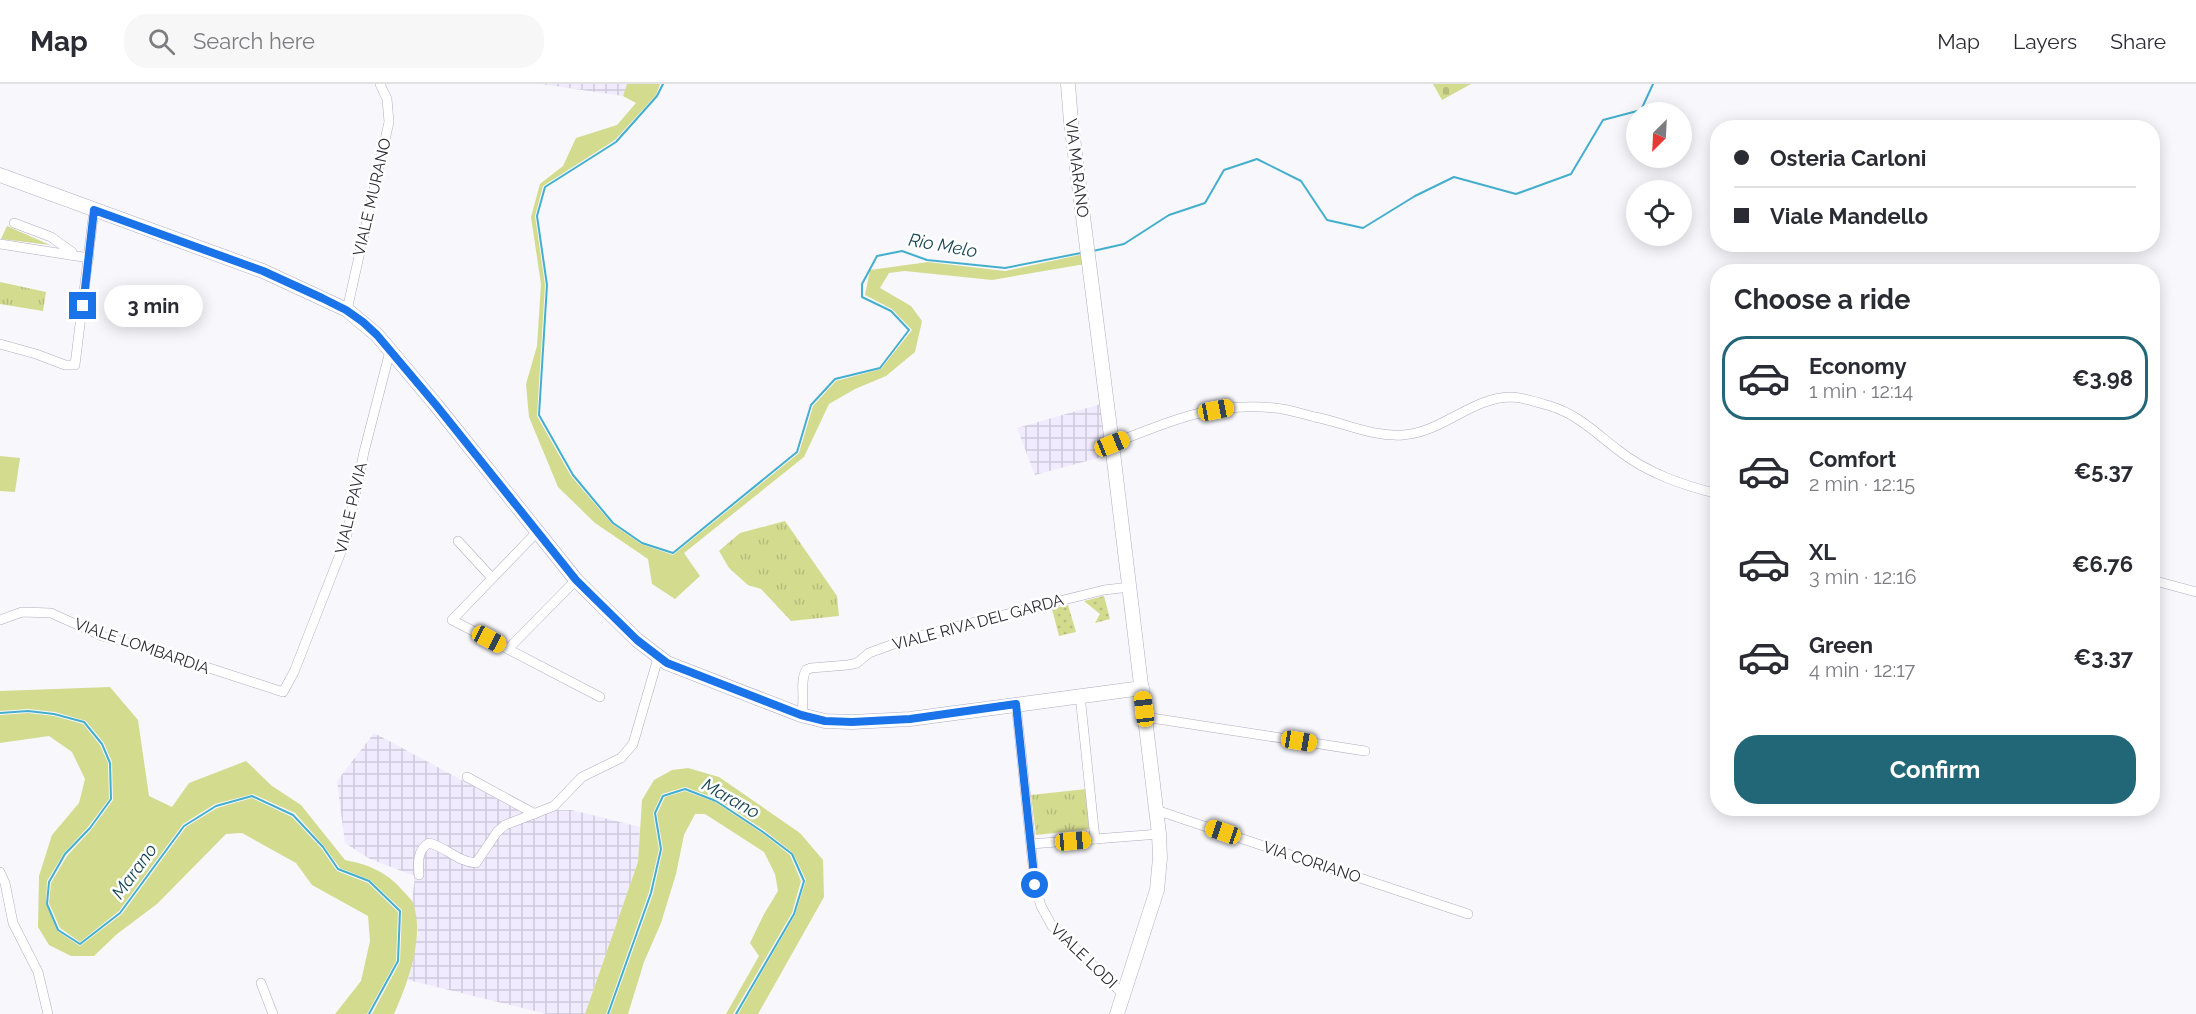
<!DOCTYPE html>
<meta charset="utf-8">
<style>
:root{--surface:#fff;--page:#f7f7f7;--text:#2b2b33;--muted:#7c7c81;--line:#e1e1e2;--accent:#226778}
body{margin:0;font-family:Raleway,sans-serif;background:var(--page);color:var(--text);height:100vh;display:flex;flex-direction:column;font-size:22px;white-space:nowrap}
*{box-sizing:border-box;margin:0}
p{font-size:20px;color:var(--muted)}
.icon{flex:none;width:33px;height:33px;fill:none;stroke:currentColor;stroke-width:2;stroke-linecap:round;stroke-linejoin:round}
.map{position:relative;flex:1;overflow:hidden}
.drawer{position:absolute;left:1710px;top:180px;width:450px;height:552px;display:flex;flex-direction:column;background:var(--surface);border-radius:24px;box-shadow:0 3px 15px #0003}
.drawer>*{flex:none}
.hud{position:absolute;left:1710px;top:36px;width:450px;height:132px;border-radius:24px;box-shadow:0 3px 15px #0003;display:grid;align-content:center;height:132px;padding:0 24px;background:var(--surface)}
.needle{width:39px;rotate:204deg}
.controls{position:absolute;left:1626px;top:18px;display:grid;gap:12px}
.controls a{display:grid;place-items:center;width:66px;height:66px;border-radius:50%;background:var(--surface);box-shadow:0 3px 15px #0003;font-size:30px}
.end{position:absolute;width:27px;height:27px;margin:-14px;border:8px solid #1a73e8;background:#fff;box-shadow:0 0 0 3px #fff}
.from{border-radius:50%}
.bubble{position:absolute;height:42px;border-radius:21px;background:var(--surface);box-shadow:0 3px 15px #0003;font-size:20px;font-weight:700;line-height:42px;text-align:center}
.car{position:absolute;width:18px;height:36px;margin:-18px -9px;border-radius:8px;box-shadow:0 0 4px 2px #0007;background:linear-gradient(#f5c518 24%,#345 0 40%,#f5c518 0 76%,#345 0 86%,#f5c518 0)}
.hud b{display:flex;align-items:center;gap:21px;height:57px;font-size:22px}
.hud b+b{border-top:2px solid var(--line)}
.hud i{width:15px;height:15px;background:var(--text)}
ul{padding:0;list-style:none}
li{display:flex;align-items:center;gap:18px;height:84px;margin:0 12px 9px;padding:0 12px;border:3px solid transparent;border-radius:24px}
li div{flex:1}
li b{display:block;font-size:22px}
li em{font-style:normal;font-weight:700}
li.active{border-color:var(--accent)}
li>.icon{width:54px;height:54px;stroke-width:1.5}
h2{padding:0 24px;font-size:27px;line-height:72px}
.primary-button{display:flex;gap:12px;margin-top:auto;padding:12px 24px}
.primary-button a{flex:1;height:69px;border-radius:24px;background:var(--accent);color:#fff;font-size:24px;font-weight:700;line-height:69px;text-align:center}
header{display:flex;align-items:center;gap:36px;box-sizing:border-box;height:84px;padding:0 30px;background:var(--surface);border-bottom:2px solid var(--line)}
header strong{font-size:28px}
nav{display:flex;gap:33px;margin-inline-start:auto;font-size:21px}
.search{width:420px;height:54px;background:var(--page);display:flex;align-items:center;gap:15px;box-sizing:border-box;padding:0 21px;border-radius:24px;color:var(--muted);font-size:22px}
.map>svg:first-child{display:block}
.industrial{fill:url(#industrial-grid)}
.grass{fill:#d3db8f}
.cemetery{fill:url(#cemetery-stones)}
.park{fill:url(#park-tufts)}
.garden{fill:url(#garden-dots)}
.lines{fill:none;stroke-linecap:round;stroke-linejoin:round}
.stream{stroke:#43afcd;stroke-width:2}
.minor-casing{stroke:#b2acc4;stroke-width:10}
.secondary-casing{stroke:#b2acc4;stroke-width:15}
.minor{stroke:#fff;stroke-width:9}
.secondary{stroke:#fff;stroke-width:14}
.route{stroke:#1a73e8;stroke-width:8}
.labels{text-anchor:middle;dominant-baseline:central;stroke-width:5;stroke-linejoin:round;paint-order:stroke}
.street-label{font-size:16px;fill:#2b2832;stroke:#fff}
.water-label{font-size:18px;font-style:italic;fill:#174653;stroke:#fff}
</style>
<header>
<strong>Map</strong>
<div class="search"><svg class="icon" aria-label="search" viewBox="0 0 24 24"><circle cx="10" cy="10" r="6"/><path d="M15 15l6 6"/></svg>Search here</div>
<nav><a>Map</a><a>Layers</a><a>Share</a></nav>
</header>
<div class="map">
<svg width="2196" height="930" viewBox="0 0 2196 930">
<defs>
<pattern id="industrial-grid" width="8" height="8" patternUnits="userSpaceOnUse" patternTransform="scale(1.5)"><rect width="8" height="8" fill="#f0ebfe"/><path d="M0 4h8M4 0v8" fill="none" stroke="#cecada"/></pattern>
<pattern id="cemetery-stones" width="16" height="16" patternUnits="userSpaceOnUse" patternTransform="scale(1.5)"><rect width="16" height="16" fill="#d3db8f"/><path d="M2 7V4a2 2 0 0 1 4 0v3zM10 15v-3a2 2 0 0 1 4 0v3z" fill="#b5bc7c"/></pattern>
<pattern id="park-tufts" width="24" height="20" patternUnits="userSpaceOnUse" patternTransform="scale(1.5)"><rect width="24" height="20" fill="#d3db8f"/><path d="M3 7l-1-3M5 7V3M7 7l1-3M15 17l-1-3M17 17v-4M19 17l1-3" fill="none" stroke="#b5bc7c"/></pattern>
<pattern id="garden-dots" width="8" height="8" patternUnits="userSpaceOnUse" patternTransform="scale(1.5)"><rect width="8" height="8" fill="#d3db8f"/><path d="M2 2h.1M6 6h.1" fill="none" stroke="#b5bc7c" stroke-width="1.8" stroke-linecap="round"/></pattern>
</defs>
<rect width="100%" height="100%" fill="#f8f7fc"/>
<g class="industrial">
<polygon points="541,0 627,0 623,12"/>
<polygon points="1101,320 1109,371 1035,391 1017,344"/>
<polygon points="374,649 525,730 518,733 477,774 470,776 428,756 423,772 429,763 436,765 458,779 478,783 483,778 500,751 507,744 555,726 572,726 640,743 638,778 585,930 547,930 408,896 418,848 412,817 415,792 370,775 345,759 337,697"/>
</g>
<g class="grass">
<polygon points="627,0 660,0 656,11 615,56 543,102 535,132 545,201 537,332 571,392 612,440 641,460 673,471 799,369 813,322 836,297 881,285 912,246 892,225 865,211 870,186 928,178 1005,187 1084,170 1085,180 992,196 905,187 889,189 880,204 911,222 922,237 915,268 886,292 855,305 829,320 804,373 684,469 700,492 675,515 652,500 648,475 595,439 558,403 529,333 526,300 537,262 541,200 531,133 540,100 563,82 576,54 617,41 636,19 623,12"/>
<polygon points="7,142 50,161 1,155"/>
<polygon points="0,372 20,374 15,408 0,407"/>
<path d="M110,603L138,636L149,712L172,723L189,699L246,677L272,702L301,721L345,776C370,781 387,788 404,808C407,811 411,815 413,819C425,852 408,899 394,930H372L400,878L402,826L370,796L340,784L324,762L295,729L253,710L215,720L183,740L119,827L80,858L60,844L49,819L51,799L67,772L91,746L113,716L112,678L104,659L86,637L55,628L28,625L0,627V607Z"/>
<polygon points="28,629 54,632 83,640 100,661 108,679 109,715 88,743 64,769 47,797 46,820 57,847 80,862 122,830 186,743 217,724 252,714 292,733 321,764 337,787 368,799 398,828 396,877 367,930 335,930 361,897 370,857 368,832 312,801 296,779 242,749 226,750 157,820 117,850 94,872 71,872 49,861 38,843 39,792 52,751 79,719 85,695 72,668 49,652 0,659 0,631"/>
<polygon points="688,684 719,693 800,749 823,776 824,813 758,930 738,930 795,831 806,796 793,769 764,746 717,715 685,703 662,710 653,729 659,765 649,808 606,930 585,930 638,778 642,716 654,696 672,686"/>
<polygon points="685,707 715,718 762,749 790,771 801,797 792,829 733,930 726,930 759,872 750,859 764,830 778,807 775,790 764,768 705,730 695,730 684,751 676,790 661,839 644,878 628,930 610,930 653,810 663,765 657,730 665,713"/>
</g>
<polygon class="cemetery" points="1433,0 1471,0 1442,16"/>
<g class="park">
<polygon points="0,198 46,208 43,227 0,220"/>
<polygon points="785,437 837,512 839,532 791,537 761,505 748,501 729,484 719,467 740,449"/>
<polygon points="1086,705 1090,745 1036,751 1031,711"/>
</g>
<g class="garden">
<polygon points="1104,512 1110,535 1095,539 1100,530 1084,517"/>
<polygon points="1068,521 1076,548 1059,552 1052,525"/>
</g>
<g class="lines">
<g class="stream">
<polyline points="663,0 657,12 616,58 545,103 537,132 547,201 539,331 573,391 613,439 642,459 673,469 797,368 811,321 835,295 880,284 909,246 891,227 862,213 862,200 877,172 902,167 927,176 1005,184 1081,169"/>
<polyline points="1093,167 1124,160 1169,131 1205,119 1224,86 1257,75 1301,97 1327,136 1363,144 1415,112 1454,93 1516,110 1571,90 1603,36 1641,26 1653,0"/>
<polyline points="0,629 28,627 54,630 84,638 102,660 110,679 111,715 90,744 65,770 49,798 47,820 58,846 80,860 120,829 184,742 216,722 252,712 293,731 323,763 338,785 369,797 400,827 398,877 369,930"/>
<polyline points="608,930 651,809 661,765 655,729 663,712 685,705 716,717 763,748 792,770 804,797 794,830 736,930"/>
</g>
<defs>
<g id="minor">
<polyline points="14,139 51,153 72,168 71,171"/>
<polyline points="0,160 89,174"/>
<polyline points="347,226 389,38 387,15 380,0"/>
<polyline points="0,260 36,270 65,281 75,281 94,126"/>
<path d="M1112,360C1167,338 1214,317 1275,324C1288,325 1302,330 1315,333C1345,339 1372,353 1403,351C1443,348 1471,314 1510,313C1522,313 1537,318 1550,322C1577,330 1596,349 1618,366C1647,389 1682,401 1718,410"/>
<polyline points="537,448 452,536 600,613"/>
<polyline points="458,457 492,494"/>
<polyline points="2152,496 2196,508"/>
<polyline points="0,536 22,528 51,529 102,552 151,565 283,608 294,588 346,455 364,368 390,267"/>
<polyline points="508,565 576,496"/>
<polyline points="1080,611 1095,755"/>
<polyline points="1016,619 1035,801 1041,822 1052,842 1123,910"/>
<path d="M801,631C806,616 799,599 806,586L811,584L848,581L857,579L869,569L910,554L1104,506L1130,503"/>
<polyline points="1145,633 1365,667"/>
<polyline points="467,693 535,730"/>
<polyline points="1156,726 1468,830"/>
<polyline points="1031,760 1159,750"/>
<polyline points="0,788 5,799 13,839 38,888 48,930"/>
<path d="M419,791C418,779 417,766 429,759C446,763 458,778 476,779L497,748L505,741L554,722L582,693L621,674L633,660L658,574"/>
<polyline points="261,899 273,930"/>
</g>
<g id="secondary">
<polyline points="1068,0 1071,38 1112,360 1159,750 1160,774 1157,806 1117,930"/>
<polyline points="0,91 263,187 347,226 377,251 436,321 576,496 637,556 667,579 801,631 825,637 852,638 910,635 1142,604"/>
</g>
</defs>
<use href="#minor" class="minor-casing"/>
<use href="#secondary" class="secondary-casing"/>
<use href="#minor" class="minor"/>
<use href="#secondary" class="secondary"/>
</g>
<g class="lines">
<polyline class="route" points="83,222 94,126 263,187 322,214 346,226 363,238 377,251 436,321 576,496 637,556 667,579 801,631 825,637 852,638 910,635 1016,620 1035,801"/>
</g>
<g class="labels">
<g class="street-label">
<text transform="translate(1077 84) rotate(83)">VIA MARANO</text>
<text transform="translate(372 113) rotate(-77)">VIALE MURANO</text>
<text transform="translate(351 424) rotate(-77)">VIALE PAVIA</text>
<text transform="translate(978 538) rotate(-15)">VIALE RIVA DEL GARDA</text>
<text transform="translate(142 562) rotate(19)">VIALE LOMBARDIA</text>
<text transform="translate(1312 778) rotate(18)">VIA CORIANO</text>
<text transform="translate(1084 872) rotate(44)">VIALE LODI</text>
</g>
<g class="water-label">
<text transform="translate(943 161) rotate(10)">Rio Melo</text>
<text transform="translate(731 714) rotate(29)">Marano</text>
<text transform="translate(134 787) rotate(-54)">Marano</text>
</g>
</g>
</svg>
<div class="controls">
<a><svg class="needle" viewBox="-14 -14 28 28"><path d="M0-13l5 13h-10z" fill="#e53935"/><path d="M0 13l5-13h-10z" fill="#7c7c81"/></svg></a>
<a><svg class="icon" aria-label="locate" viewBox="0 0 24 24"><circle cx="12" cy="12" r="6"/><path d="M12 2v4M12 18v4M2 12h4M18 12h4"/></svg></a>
</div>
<i class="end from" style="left:1035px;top:801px"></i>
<i class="end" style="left:83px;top:222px"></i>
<div class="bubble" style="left:104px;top:201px;width:99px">3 min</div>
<i class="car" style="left:1216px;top:326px;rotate:79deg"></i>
<i class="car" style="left:1112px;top:360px;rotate:68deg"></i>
<i class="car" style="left:489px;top:555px;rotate:118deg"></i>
<i class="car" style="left:1144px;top:625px;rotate:353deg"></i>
<i class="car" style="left:1299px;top:657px;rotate:99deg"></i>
<i class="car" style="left:1223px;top:748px;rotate:289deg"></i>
<i class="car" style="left:1073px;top:757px;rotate:85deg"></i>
<div class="hud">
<b><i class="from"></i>Osteria Carloni</b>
<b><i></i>Viale Mandello</b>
</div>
<section class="drawer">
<h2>Choose a ride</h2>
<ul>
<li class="active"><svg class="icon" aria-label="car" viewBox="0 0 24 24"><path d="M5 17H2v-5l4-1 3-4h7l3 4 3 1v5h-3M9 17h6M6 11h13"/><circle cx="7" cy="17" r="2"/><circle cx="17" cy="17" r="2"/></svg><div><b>Economy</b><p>1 min · 12:14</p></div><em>€3.98</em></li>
<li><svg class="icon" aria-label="car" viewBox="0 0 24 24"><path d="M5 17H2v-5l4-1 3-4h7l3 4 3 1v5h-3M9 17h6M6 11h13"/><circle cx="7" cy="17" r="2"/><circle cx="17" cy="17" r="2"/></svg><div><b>Comfort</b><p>2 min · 12:15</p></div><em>€5.37</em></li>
<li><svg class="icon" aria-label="car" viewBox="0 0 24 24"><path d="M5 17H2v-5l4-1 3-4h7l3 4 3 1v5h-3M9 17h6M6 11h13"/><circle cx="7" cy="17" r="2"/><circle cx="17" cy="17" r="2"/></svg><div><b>XL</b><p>3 min · 12:16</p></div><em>€6.76</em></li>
<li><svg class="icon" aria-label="car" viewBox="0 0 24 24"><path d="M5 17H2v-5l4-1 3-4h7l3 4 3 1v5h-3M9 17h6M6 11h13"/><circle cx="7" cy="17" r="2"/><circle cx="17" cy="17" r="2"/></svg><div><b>Green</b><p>4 min · 12:17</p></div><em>€3.37</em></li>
</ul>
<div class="primary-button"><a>Confirm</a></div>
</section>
</div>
